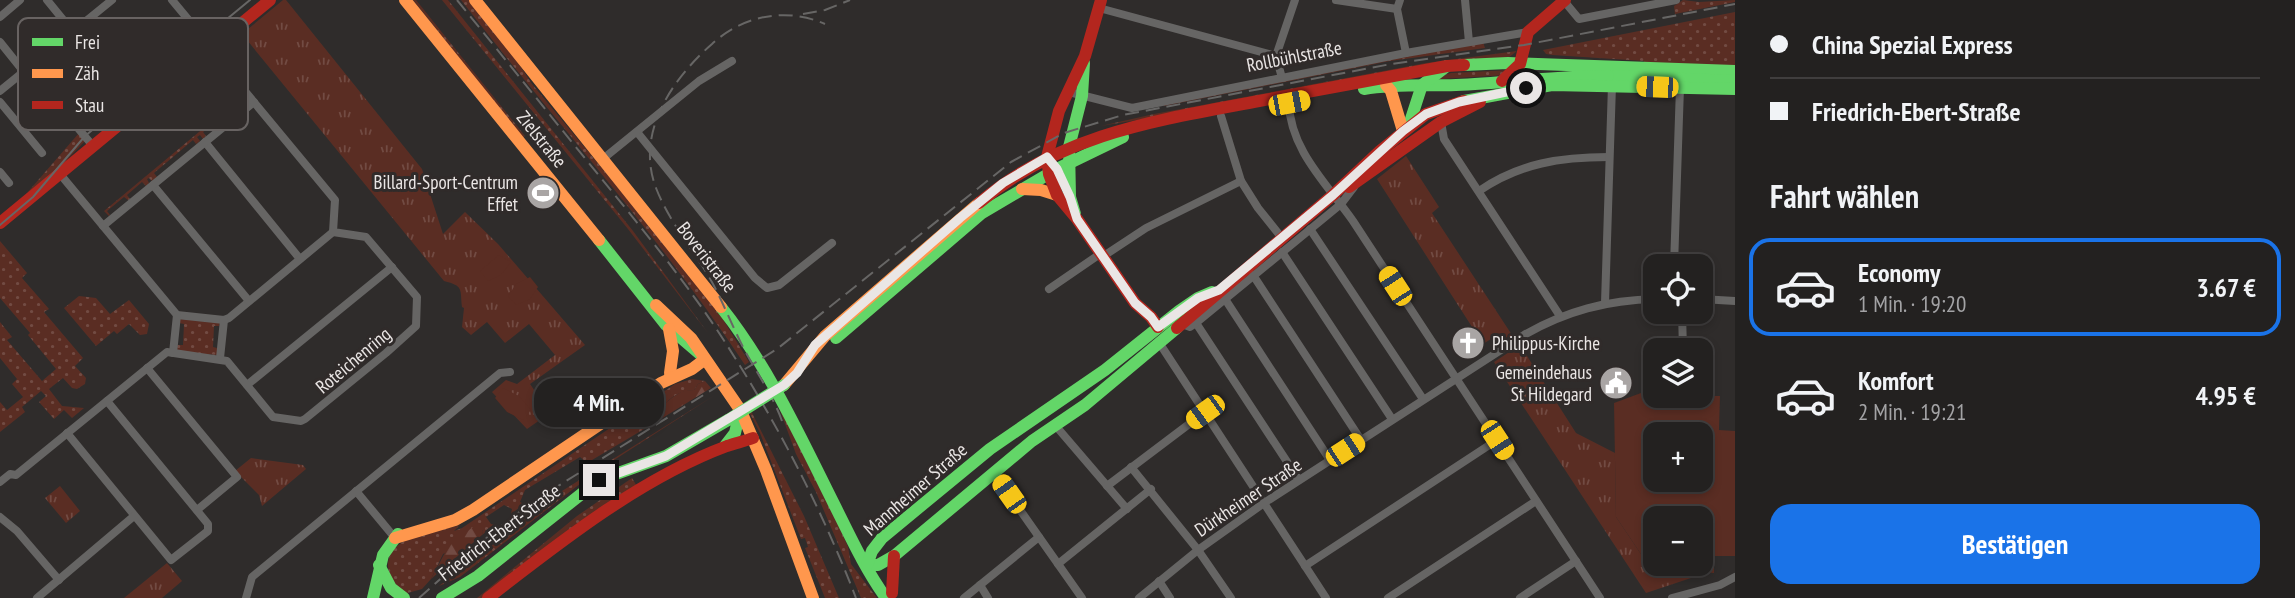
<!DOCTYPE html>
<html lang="de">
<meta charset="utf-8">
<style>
:root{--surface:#232120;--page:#2f2e2d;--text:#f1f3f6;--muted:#a3a3a5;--line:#403e3e;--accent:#1a73e8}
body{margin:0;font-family:"PT Sans Narrow",sans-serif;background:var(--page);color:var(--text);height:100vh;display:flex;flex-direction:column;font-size:26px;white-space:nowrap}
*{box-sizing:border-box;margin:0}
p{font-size:23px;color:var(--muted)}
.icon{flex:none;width:38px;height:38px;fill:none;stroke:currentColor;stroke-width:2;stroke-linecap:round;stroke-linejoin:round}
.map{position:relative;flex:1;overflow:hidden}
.details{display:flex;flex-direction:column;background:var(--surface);width:560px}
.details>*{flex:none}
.hud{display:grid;align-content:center;height:154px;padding:0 35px;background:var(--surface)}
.buttons{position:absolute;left:1643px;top:254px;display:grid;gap:14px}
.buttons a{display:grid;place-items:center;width:70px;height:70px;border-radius:14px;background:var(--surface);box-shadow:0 4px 10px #0003,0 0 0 2px var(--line);font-size:35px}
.end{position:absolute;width:32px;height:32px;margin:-16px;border:9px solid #eae6e5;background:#111;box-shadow:0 0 0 4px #111}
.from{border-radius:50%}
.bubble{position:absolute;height:49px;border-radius:21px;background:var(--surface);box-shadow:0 4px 10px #0003,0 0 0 2px var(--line);font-size:23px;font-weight:600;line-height:49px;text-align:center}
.car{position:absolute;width:21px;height:42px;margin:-21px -10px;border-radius:9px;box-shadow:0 0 5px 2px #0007;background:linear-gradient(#f5c518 24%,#345 0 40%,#f5c518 0 76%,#345 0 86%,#f5c518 0)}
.hud b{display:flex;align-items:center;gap:24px;height:66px;font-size:26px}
.hud b+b{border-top:2px solid var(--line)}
.hud i{width:18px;height:18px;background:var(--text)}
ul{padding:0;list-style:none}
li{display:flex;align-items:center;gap:21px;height:98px;margin:0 14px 10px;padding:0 21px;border:4px solid transparent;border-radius:21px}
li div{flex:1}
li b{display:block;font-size:26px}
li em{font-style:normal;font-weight:600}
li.active{border-color:var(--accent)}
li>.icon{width:63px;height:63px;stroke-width:1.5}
h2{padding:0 35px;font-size:32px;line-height:84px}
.action{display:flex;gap:14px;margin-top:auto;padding:14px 35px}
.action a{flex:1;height:80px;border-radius:21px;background:var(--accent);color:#fff;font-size:28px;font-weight:600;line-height:80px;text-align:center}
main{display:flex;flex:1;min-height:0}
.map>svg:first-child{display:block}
.grass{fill:url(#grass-dots)}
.forest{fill:url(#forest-firs)}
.park{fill:url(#park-tufts)}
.garden{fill:#5a2d23;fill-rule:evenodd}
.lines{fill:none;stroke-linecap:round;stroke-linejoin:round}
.street{stroke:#666564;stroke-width:8}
.fast{stroke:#63d668;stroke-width:12}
.slow{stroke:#ff974d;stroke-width:12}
.jam{stroke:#b3261e;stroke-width:12}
.tram{stroke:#676665;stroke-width:2}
.rail{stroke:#676665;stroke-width:2;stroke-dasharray:14 7;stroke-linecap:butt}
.fast-bridge{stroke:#63d668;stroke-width:12}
.route{stroke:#eae6e5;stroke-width:9}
.labels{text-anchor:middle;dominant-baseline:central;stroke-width:6;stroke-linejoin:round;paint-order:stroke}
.street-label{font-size:19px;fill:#eae6e5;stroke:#302b2a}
.poi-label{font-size:19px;fill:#eae6e5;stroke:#302b2a;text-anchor:end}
.key{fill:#302b2a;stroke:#686362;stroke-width:2}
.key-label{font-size:19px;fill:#eae6e5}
</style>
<main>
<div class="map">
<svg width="1735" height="598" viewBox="0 0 1735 598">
<defs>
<pattern id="grass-dots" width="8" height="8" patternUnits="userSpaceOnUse" patternTransform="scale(1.75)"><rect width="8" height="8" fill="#5a2d23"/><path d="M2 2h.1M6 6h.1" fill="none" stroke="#724b43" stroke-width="1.8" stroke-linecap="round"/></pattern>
<pattern id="forest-firs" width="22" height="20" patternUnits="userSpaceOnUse" patternTransform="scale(1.75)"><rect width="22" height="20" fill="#5a2d23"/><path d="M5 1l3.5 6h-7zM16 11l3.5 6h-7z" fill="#724b43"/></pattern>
<pattern id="park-tufts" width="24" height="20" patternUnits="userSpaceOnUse" patternTransform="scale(1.75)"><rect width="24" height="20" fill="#5a2d23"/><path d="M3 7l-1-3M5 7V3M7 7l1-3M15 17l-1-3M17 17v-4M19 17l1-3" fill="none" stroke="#724b43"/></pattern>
</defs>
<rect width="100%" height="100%" fill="#2f2c2b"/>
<g class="grass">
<polygon points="413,0 416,0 525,136 523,138"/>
<polygon points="442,0 448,0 633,231 708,333 628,229"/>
<path d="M461,0H469L509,49L532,84L710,298L749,362L745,365C660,236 555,122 461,0Z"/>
<polygon points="1683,0 1699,2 1735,0 1735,2 1675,14 1674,6"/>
<polygon points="1735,12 1735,67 1644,63 1644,61 1552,55 1546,54 1543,50"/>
<polygon points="1483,42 1485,48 1390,61 1164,106 1164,103"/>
<polygon points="1517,51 1508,58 1101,126 1154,114 1426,63"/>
<polygon points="1512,70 1507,75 1440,79 1439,77 1451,73"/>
<polygon points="217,117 219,119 203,132 206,136 203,139 200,135 197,137 200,141 196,144 193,140 154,173 157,177 152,181 149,178 147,179 149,183 146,186 142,182 127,195 130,199 128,200 124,197 107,211 110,215 109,216 104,211"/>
<polygon points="79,133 85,141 57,170 27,193"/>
<polygon points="0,241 27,273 22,278 49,309 44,312 83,358 75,366 86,378 85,384 77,389 72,388 63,378 49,389 62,406 84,408 72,418 64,410 54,419 39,402 46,396 41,391 22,407 25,412 0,432 0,402 7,410 23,397 12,384 17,379 0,358 0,322 12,337 7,340 42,381 56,369 28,335 30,333 0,298"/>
<polygon points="79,296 96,298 110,314 129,300 149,324 147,334 140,335 129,324 117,334 114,331 96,346 64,308"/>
<polygon points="179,319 220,322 219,326 214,326 213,347 217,348 217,355 177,352 177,345 183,345 184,324 179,323"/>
<path d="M692,379L705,381L698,384L694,390C673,391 664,404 652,420L656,422L587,463L580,457L525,490L520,502L524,504L511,514L512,509L504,505L486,517L491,524L495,525L482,535L483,530L443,554L431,579L422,589L404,594C396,588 388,576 388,566C389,533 437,533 460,525L454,531L462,528L675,384Z"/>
<polygon points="715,395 594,473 460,577 439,586 455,573 458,574 521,521 519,518"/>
<polygon points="748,405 804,516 839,598 825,598 805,548 808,547 805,538 801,539 760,433 746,406"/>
<polygon points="778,405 823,488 848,547 851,564 877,598 861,598 816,492 796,454"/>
<polygon points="632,478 638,488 483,598 477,598 577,516"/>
</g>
<g class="forest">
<path d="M705,381L711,388L656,422L652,420L642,425L638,422C646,416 656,412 663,405C675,396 679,390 694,390L698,384Z"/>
<polygon points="477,524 483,531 482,535 431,579 449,545"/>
</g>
<g class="park">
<path d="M283,0H286L422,169L443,234L465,212L498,244L585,345L530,384L550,413L527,429L492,392L506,380L517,384L555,355L529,324L505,343L487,322L471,335L462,327L464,308L462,307C460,289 464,286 444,281L242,34Z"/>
<polygon points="1406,156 1439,207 1432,213 1512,335 1496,346 1491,339 1483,344 1377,179"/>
<polygon points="1520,345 1576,433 1615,453 1616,517 1657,578 1693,567 1691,578 1646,593 1494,362"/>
<polygon points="251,458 303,465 306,469 262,506 259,495 235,471"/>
<polygon points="60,486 80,511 66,523 45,498"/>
<polygon points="167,563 182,581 162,598 124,598"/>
</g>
<g class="garden">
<polygon points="499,255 511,262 501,275 488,281 480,271"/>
<polygon points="530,277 538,287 530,299 516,305 508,296 516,284"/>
<polygon points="503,388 519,396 531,410 523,420 507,412 495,398"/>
<path d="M1641,393L1655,394L1656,396H1720L1719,430L1735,431V556H1714V573L1692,571V567L1657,578L1616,517L1614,403ZM1701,434V480H1656V434ZM1656,518H1701V564H1656Z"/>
</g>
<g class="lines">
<g class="street">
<polyline points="47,0 122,92"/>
<polyline points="172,0 197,30"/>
<polyline points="1336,0 1397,9"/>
<polyline points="1400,0 1397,9 1406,53"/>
<polyline points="1465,0 1469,42"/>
<polyline points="1564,1 1579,19 1676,0"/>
<polyline points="1099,8 1276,56"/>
<polyline points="0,17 20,0"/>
<polyline points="0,42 24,72"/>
<polyline points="28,69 93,146"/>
<polyline points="1282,78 1276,56 1295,0"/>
<polyline points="0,91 112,0"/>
<polyline points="1069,92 1132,108 1406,53 1528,32"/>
<polyline points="0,102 42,153"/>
<path d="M1289,103C1290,150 1328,185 1353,221L1600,598"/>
<polyline points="1221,116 1241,181 1258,208 1282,238"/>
<polyline points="1441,122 1444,139 1560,316"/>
<polyline points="637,132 755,278 767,288 779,285 832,243"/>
<polyline points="205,142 300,259"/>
<polyline points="604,158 699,81 732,61"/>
<polyline points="0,172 9,183"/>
<polyline points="60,174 177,315 224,320 229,318 333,232"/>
<polyline points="153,185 249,301"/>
<path d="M1479,191C1520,163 1561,157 1609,157"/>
<polyline points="103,226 254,102"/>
<polyline points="1310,229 1423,399"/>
<polyline points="1282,252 1392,419"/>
<polyline points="1102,257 1146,228 1241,181"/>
<polyline points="1674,266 1680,87"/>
<polyline points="1253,275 1361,440"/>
<polyline points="1049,289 1100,254"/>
<polyline points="1225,299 1330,460"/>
<polyline points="1701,299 1735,301"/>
<polyline points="1605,303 1612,85"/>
<polyline points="1682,312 1683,350"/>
<polyline points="1196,323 1299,480"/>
<polyline points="1182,324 1190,327 1196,323 1341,204 1354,187"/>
<polyline points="1160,344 1326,598"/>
<polyline points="173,353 177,315"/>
<polyline points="220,358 224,320"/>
<polyline points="147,368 237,477 197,510"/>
<polyline points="247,385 392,267"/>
<polyline points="1055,425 1127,509"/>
<polyline points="67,433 171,560 208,531 208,524 107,401"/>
<polyline points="1131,467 1198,550 1231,598"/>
<polyline points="994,473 1082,598"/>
<polyline points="0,482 10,474 16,475 167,352 227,361 273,417 301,421 305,419 386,353 416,326 417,297 366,237 333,232 335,200 210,49"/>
<polyline points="1107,486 1205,412"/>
<polyline points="356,491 395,538"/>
<polyline points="0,517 17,531 59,580"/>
<polyline points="1058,564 1151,489"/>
<polyline points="1305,566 1497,440"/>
<polyline points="1159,581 1170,598"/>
<polyline points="980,585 988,598"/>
<polyline points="37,598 134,516"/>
<polyline points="246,598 252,577 500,373 510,372"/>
<polyline points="964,598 1039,537"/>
<path d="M1139,598L1198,550L1264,503L1524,335C1566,311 1607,300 1656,299"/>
<polyline points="1388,598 1536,501"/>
<polyline points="1520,598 1576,561"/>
<polyline points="1672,598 1720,585 1735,577"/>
</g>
<g class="fast">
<polyline points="1464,65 1508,63 1735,71"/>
<polyline points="1608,76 1735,81"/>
<path d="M1364,89C1395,84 1425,86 1456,85C1507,83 1557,76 1608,76"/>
<polyline points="1464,101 1552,85 1735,89"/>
<polyline points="1409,125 1422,85 1447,66"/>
<polyline points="1075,214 1070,197 1069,147 1082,96 1084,63"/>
<polyline points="599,240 666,325 701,355"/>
<path d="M721,307C768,366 800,436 834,504C850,536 865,569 886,598"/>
<polyline points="836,338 982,213 1057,169 1123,137"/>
<polyline points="725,446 735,433 740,411"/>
<polyline points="379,565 391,588 404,598"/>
<polyline points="867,565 878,565 894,556 1032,441 1085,405 1177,328"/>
<polyline points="867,565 872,551 882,538 990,449 1105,370 1179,311 1198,298 1212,292"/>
<polyline points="373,598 383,555 398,534"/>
<polyline points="442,598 478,576 599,480 666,456 728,420"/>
</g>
<g class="slow">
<polyline points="405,0 599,240"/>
<polyline points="475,0 721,307"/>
<polyline points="1386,85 1391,91 1403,131"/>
<polyline points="1022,189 1041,190 1057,195"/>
<polyline points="656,305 691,338 741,411 766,470 813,598"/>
<polyline points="669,329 673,351 670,373"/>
<polyline points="784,385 825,336 979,203"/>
<polyline points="395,538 455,520 473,510 661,383 692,369 704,360"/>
</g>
<g class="jam">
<polyline points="1101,0 1085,56 1059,111 1047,157 1049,174 1057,195 1077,219 1135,303 1151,317 1158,327"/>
<polyline points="1502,81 1520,64 1528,32 1565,0"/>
<polyline points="1349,187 1441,122 1480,102"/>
<path d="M979,203C1060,134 1158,120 1259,101C1322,89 1384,78 1447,66L1464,65"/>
<polyline points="0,223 270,0"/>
<polyline points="1177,328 1333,195 1380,151 1426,114 1464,101"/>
<polyline points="892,593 894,556"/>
<path d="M488,598C560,542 641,478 727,446C736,443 745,441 753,438"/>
</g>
<polyline class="tram" points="0,225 33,197 85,136 250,0"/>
<g class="rail">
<path d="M457,0C505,59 553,119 601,178C643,230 686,282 723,339C776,421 821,507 856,598"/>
<polyline points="803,14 825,10 850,0"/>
<path d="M782,421C773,396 758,375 745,351C732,326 722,299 708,275C690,246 668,219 656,188C635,133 672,79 712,44C743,15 787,7 825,24"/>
<polyline points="419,598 491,534 531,503 777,349 1011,162 1064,133 1123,115 1391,64 1524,45 1735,4"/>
</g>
<polyline class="fast-bridge" points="728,420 784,385"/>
</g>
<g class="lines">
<polyline class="route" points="599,480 666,456 784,385 797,373 815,345 960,218 1003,183 1047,157 1057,169 1070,197 1077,219 1135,303 1151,317 1158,327 1198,298 1219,290 1333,195 1403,131 1426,114 1459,102 1526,88"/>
</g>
<defs>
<symbol id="stadium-disc" viewBox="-11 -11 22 22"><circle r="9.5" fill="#a9a5a4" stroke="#302b2a"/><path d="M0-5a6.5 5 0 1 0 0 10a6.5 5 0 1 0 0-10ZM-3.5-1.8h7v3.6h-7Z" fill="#fff"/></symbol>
<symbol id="church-disc" viewBox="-11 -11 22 22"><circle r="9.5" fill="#a9a5a4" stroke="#302b2a"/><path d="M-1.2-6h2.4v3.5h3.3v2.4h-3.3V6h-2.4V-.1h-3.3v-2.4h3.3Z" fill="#fff"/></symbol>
<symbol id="civic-disc" viewBox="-11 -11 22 22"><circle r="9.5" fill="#a9a5a4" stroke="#302b2a"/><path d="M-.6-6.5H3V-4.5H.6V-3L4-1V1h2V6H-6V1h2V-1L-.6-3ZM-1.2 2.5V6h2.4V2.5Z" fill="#fff"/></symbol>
</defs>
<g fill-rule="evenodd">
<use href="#stadium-disc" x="524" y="174" width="38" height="38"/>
<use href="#church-disc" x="1449" y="324" width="38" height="38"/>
<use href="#civic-disc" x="1597" y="364" width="38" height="38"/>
</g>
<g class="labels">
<g class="street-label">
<text transform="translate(1294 56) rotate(-11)">Rollbühlstraße</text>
<text transform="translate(542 139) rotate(51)">Zielstraße</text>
<text transform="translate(707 257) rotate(52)">Boveristraße</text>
<text transform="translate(353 360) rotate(-40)">Roteichenring</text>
<text transform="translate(915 489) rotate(-41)">Mannheimer Straße</text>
<text transform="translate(1248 497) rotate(-34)">Dürkheimer Straße</text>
<text transform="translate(499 532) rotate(-37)">Friedrich-Ebert-Straße</text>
</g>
<g class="poi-label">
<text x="518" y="182">Billard-Sport-Centrum<tspan x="518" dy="22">Effet</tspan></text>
<text x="1492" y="343" text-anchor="start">Philippus-Kirche</text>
<text x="1592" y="372">Gemeindehaus<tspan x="1592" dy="22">St Hildegard</tspan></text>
</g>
</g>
<rect x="18" y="18" width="230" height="112" rx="10" class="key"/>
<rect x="32" y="38" width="31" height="8" fill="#63d668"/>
<rect x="32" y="69" width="31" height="9" fill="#ff974d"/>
<rect x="32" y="101" width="31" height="8" fill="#b3261e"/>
<g class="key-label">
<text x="75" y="49">Frei</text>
<text x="75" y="80">Zäh</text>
<text x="75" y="112">Stau</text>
</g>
</svg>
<div class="buttons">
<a><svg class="icon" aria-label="locate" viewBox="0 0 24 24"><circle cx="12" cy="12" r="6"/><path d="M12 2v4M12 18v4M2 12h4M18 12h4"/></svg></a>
<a><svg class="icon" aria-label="layers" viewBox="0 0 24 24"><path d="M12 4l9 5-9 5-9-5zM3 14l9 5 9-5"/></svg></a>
<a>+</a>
<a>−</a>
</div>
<i class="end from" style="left:1526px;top:88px"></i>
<i class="end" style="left:599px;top:480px"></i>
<div class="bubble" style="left:534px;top:378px;width:130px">4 Min.</div>
<i class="car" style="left:1657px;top:87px;rotate:272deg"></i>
<i class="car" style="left:1289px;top:103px;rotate:79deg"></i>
<i class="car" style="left:1395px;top:286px;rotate:327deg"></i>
<i class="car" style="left:1205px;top:412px;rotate:234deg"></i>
<i class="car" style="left:1497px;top:440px;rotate:147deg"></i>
<i class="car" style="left:1345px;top:450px;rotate:57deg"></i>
<i class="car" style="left:1009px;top:494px;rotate:325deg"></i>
</div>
<section class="details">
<div class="hud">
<b><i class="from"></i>China Spezial Express</b>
<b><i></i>Friedrich-Ebert-Straße</b>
</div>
<h2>Fahrt wählen</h2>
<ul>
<li class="active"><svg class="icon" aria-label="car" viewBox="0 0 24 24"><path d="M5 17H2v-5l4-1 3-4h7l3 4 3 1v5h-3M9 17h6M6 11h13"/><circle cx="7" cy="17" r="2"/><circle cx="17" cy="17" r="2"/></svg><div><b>Economy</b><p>1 Min. · 19:20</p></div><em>3.67 €</em></li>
<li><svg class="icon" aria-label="car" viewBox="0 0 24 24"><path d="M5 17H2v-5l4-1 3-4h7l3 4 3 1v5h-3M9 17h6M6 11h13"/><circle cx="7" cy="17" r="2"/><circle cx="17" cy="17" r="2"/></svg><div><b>Komfort</b><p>2 Min. · 19:21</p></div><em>4.95 €</em></li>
</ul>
<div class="action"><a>Bestätigen</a></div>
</section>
</main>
